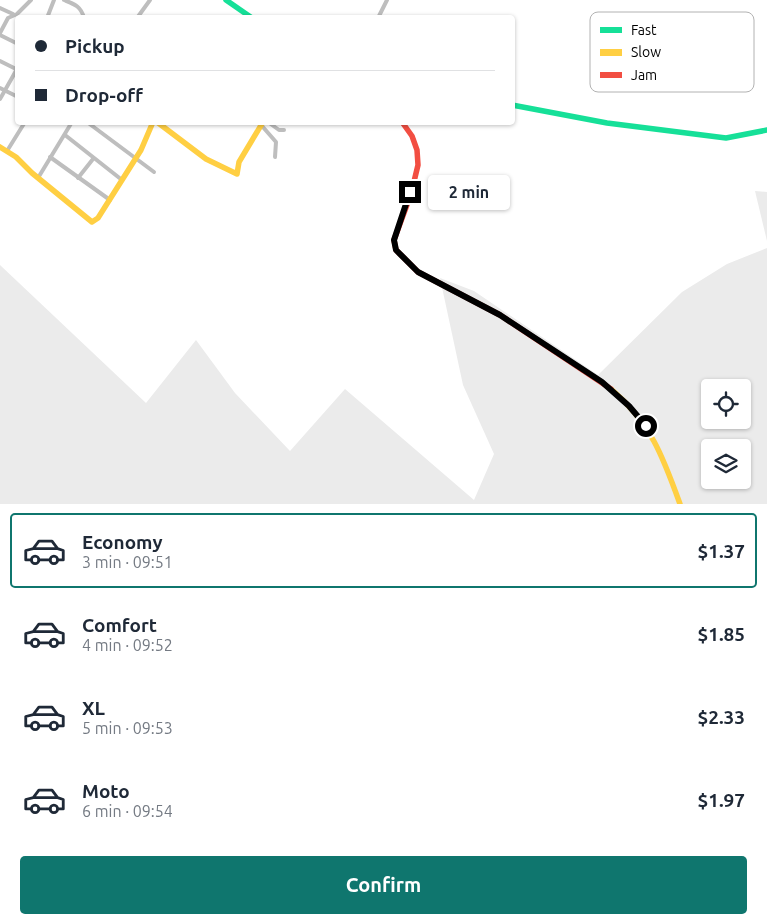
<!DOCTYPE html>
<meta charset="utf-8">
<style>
:root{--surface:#fff;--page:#f2f2f3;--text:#1f2937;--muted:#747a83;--line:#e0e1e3;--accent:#0f766e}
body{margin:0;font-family:Ubuntu,sans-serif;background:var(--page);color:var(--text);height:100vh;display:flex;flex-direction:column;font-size:19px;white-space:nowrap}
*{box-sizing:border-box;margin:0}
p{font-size:16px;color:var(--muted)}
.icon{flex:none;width:28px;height:28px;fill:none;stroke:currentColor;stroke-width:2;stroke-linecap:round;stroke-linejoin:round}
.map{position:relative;height:504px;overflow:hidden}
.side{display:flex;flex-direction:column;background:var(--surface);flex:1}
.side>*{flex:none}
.hud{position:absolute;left:15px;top:15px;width:500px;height:110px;border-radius:5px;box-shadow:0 1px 4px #0004;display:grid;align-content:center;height:110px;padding:0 20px;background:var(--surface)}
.buttons{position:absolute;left:701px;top:379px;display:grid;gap:10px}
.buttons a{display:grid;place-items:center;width:50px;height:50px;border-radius:5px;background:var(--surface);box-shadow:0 1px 4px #0004;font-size:25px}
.end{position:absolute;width:22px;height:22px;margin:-11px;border:6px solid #000;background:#fff;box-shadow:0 0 0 2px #fff}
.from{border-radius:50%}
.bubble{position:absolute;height:35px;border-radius:5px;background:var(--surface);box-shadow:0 1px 4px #0004;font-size:16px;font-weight:600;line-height:35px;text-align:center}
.hud b{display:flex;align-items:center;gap:18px;height:48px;font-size:19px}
.hud b+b{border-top:1px solid var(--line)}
.hud i{width:12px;height:12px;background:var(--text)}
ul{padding:9px 0 0;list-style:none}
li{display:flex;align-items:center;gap:15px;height:75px;margin:0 10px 8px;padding:0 10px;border:2px solid transparent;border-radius:5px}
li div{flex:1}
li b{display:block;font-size:19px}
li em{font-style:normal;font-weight:600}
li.on{border-color:var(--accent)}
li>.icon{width:45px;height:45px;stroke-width:1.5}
.action{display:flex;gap:10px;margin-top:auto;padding:10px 20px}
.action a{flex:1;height:58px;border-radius:5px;background:var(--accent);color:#fff;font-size:20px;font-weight:600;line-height:58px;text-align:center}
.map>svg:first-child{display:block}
.green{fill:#ebebeb;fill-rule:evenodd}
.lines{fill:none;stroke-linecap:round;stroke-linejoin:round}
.street{stroke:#bebebe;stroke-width:4}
.fast{stroke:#16e098;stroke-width:5.5}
.slow{stroke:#ffcf43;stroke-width:5.5}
.jam{stroke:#f24e42;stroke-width:5.5}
.route{stroke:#000;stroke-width:6}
.key{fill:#fff;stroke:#b2b2b2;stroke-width:1}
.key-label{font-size:14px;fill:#000}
</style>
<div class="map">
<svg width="767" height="504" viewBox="0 0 767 504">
<rect width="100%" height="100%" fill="#fff"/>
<g class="green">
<polygon points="755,191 767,192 767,241"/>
<path d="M767,248V504H0V265L146,403L196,340L235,393L290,451L345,389L474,500L494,454L463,385L440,278L474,291L598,375L682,292L727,264ZM710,388H742V420H710ZM710,448H742V480H710Z"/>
</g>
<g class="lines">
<g class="street">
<path d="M64,0C74,4 81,6 84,18"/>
<polyline points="0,8 13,14"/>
<polyline points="47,18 54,0"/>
<polyline points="137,18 150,0"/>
<polyline points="378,18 387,0"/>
<polyline points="0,33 8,18 17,14 31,0"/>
<polyline points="0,35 18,44"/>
<polyline points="0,61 18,70"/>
<polyline points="0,88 18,97"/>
<polyline points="0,99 17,69"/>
<polyline points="87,122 154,172"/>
<polyline points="268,122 279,130 284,130"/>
<polyline points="262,126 276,142 275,157"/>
<polyline points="65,135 122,180"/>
<polyline points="7,151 25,122"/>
<polyline points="50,157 110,200"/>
<polyline points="38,178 72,122"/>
<polyline points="78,178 93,159"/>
</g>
<g class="fast">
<polyline points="226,0 252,18"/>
<polyline points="512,105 607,123 726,138 767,130"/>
</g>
<g class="slow">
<polyline points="157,122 206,159 237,174 239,162 263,122"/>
<polyline points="0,147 16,157 32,173 92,222 98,218 141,150 153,122"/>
<path d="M611,389C651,423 663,457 680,504"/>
</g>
<polyline class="jam" points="402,122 412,136 417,150 418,165 411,194 394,240 396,250 418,272 500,315 611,389"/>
</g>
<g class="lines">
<polyline class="route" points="410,192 394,240 396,250 418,272 500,315 602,382 629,406 646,426"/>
</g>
<rect x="590" y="12" width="164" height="80" rx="8" class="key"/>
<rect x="600" y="27" width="22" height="6" fill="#16e098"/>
<rect x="600" y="49" width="22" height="7" fill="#ffcf43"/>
<rect x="600" y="72" width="22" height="6" fill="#f24e42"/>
<g class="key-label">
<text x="631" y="35">Fast</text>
<text x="631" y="57">Slow</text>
<text x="631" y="80">Jam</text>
</g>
</svg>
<div class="buttons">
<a><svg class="icon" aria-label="locate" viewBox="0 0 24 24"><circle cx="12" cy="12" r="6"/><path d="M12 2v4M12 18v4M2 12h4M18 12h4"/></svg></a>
<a><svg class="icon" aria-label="layers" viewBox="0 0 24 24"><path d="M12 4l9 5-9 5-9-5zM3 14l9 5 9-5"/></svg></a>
</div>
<i class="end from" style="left:646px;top:426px"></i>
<i class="end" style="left:410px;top:192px"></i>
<div class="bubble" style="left:428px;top:175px;width:82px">2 min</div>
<div class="hud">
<b><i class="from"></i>Pickup</b>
<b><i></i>Drop-off</b>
</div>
</div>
<section class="side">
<ul>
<li class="on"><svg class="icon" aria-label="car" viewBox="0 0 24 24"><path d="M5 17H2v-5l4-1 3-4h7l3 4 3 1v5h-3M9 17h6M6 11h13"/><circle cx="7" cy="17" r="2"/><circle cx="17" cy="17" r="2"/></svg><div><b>Economy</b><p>3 min · 09:51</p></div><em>$1.37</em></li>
<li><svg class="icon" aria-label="car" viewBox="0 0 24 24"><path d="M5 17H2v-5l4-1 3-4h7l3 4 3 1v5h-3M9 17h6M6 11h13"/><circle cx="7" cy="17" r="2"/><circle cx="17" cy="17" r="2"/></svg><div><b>Comfort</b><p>4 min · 09:52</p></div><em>$1.85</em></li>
<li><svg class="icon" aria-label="car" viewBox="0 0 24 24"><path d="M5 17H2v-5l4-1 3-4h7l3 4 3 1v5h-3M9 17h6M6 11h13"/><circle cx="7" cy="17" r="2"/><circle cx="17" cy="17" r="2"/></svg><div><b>XL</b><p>5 min · 09:53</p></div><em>$2.33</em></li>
<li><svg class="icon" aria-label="car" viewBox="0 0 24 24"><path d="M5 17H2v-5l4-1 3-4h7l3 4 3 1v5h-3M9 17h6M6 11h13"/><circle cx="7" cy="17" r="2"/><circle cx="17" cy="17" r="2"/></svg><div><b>Moto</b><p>6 min · 09:54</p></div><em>$1.97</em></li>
</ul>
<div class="action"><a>Confirm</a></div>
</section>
